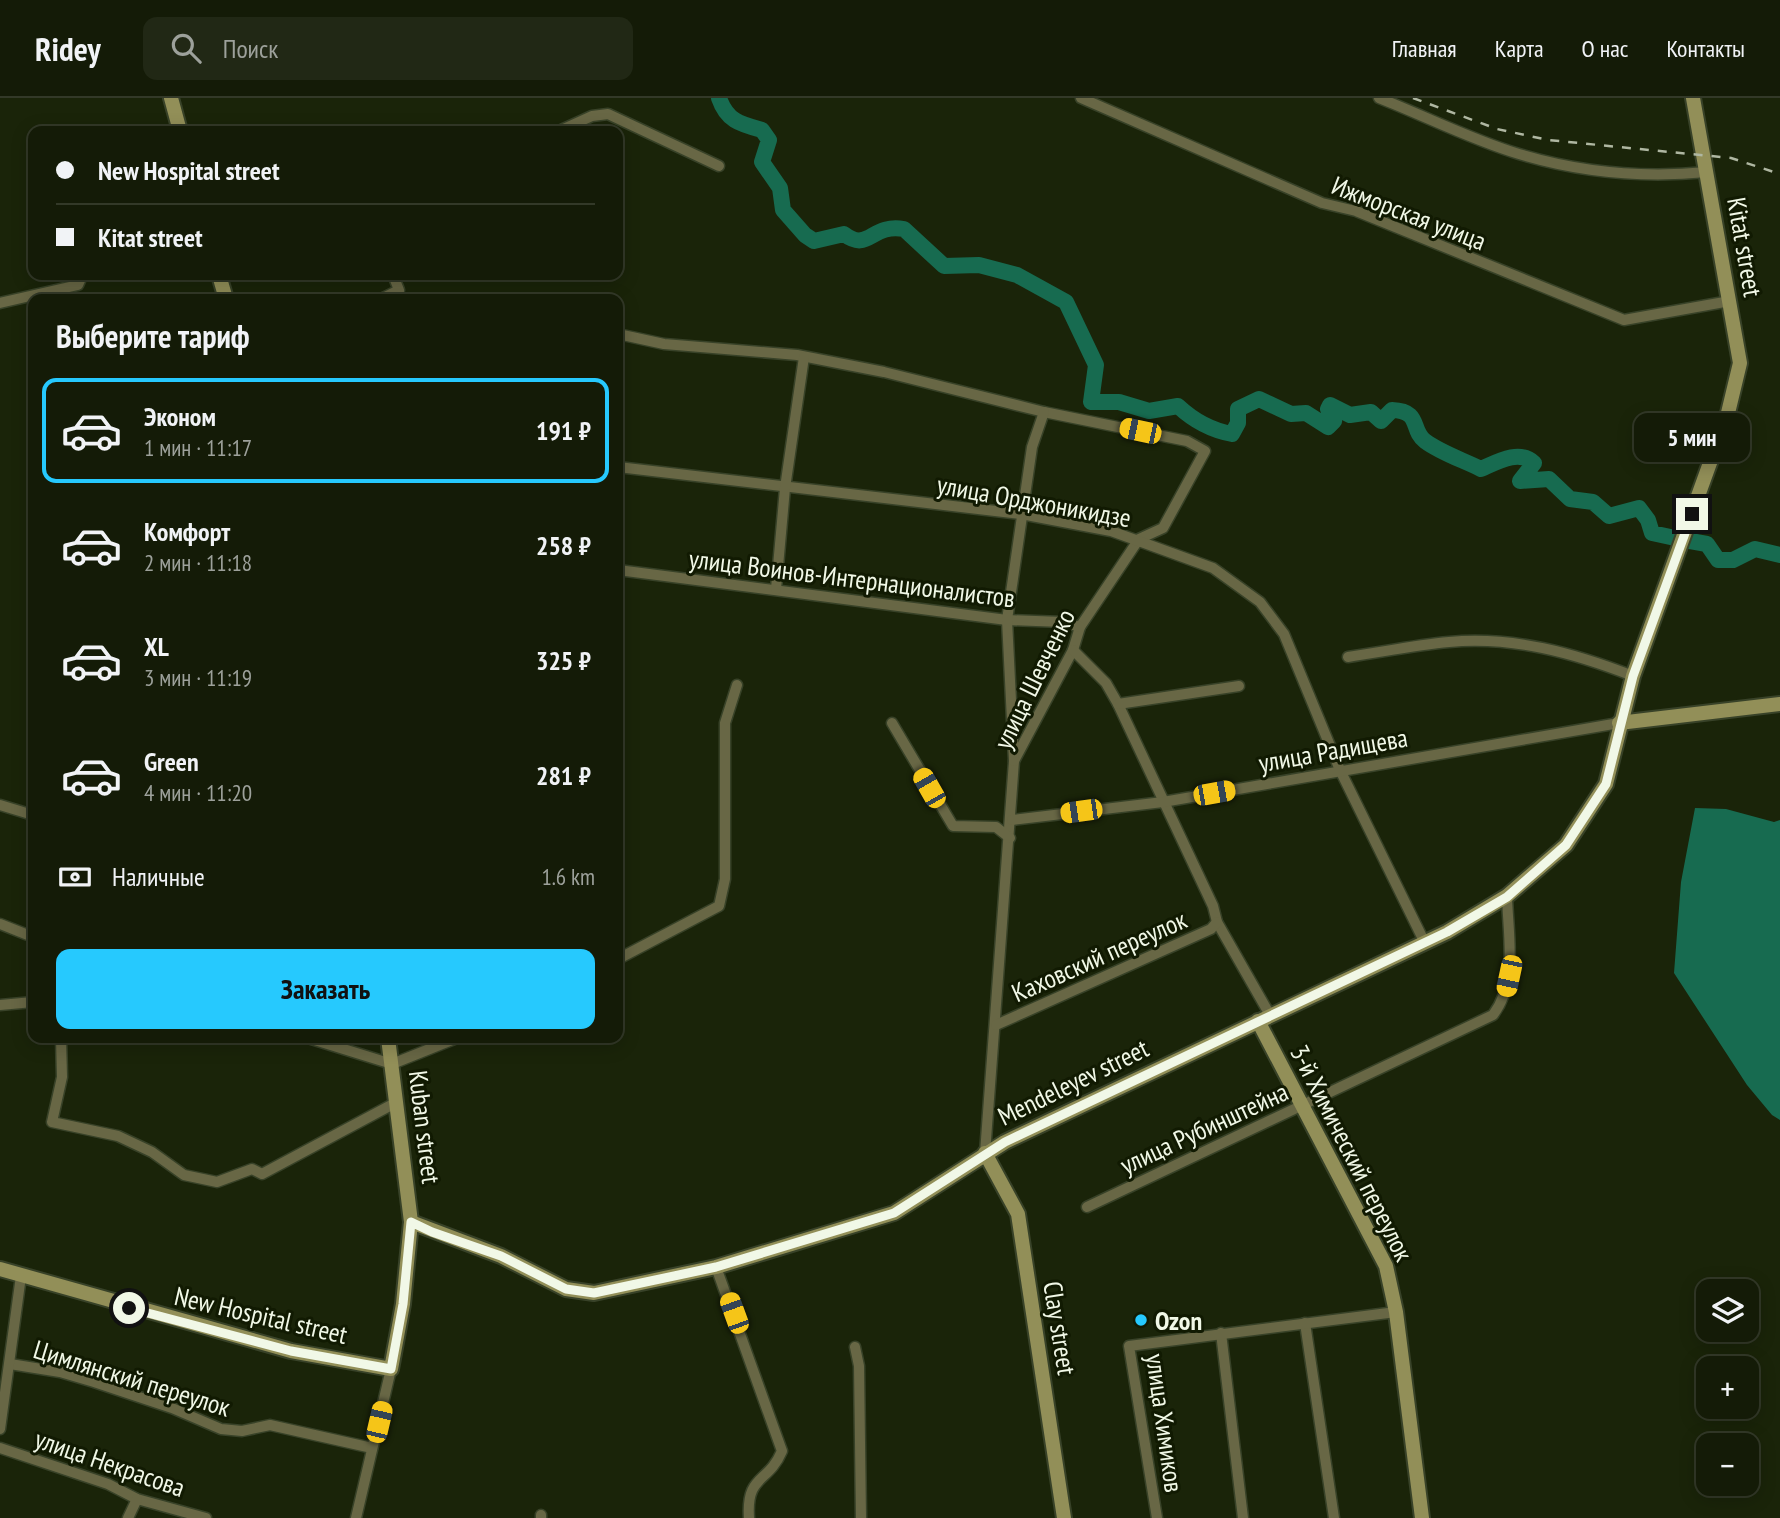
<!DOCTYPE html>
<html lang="ru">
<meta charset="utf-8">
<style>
:root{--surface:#141b07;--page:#212815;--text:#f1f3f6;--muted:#9da19b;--line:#333928;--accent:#26c9fe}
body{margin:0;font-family:"PT Sans Narrow",sans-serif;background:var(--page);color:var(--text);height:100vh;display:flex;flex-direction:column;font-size:26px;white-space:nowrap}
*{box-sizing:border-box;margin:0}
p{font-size:23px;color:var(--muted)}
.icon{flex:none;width:38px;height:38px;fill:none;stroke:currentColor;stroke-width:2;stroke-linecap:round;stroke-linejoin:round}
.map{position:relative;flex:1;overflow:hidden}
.panel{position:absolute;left:28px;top:196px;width:595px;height:749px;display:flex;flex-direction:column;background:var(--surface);border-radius:14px;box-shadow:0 4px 18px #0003,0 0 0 2px var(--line)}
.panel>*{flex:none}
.hud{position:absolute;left:28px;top:28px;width:595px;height:154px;border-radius:14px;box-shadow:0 4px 18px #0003,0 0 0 2px var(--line);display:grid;align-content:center;height:154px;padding:0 28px;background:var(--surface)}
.buttons{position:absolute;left:1696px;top:1181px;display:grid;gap:14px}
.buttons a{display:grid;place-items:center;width:63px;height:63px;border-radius:14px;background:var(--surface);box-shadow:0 4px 18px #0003,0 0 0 2px var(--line);font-size:35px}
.end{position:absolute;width:32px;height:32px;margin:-16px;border:9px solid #f1f8e7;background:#111;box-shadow:0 0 0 4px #111}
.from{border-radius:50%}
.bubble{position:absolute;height:49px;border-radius:14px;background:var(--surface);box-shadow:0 4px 18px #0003,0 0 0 2px var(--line);font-size:23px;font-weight:700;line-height:49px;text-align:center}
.car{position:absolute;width:21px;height:42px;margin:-21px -10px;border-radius:9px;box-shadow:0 0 5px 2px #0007;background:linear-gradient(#f5c518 24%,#345 0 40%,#f5c518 0 76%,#345 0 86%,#f5c518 0)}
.hud b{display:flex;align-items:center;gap:24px;height:66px;font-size:26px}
.hud b+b{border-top:2px solid var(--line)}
.hud i{width:18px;height:18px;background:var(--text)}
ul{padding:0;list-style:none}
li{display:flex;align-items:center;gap:21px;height:105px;margin:0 14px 10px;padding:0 14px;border:4px solid transparent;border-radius:14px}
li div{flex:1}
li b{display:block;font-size:26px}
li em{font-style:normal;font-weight:700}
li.current{border-color:var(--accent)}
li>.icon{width:63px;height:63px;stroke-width:1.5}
h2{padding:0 28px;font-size:32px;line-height:84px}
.pay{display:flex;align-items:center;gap:18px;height:77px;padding:0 28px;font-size:26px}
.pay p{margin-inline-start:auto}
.primary-button{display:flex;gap:14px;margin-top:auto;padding:14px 28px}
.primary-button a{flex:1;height:80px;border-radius:14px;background:var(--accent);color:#111;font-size:28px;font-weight:700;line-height:80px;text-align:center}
header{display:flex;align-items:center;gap:42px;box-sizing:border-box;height:98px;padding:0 35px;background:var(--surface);border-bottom:2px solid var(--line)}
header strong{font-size:33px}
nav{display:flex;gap:38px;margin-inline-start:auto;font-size:24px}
.search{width:490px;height:63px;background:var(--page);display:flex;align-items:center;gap:18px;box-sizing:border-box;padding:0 24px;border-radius:14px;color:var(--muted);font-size:26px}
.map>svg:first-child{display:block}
.water{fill:#176b50}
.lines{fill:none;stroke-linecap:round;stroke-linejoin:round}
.river{stroke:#176b50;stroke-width:16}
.street-casing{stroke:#384228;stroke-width:13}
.secondary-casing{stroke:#384228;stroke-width:18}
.street{stroke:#686745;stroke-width:10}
.secondary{stroke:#928f58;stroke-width:14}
.rail{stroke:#afb7a2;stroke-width:2.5;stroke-dasharray:9 9;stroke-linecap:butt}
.route{stroke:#f1f8e7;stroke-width:9}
.poi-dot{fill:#26c9fe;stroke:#111a02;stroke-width:2.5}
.labels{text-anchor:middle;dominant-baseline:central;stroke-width:6;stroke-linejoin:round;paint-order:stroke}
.street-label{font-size:26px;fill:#f1f8e7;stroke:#111a02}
.poi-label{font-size:26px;font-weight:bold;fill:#f1f8e7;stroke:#111a02;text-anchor:start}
</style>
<header>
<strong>Ridey</strong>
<div class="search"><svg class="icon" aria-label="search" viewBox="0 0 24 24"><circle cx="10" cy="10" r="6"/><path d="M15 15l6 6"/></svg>Поиск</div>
<nav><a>Главная</a><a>Карта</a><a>О нас</a><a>Контакты</a></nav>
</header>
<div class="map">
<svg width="1780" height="1420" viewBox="0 0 1780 1420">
<rect width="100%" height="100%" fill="#1a2409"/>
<polygon class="water" points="1695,710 1726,711 1774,724 1780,722 1780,1022 1772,1017 1747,987 1674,875 1681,784"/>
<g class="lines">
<g class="river">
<path d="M719,0C727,23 740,26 762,32L769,42L762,64L780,90L783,112L805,137L814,143L844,136C869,155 871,125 904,131L944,168L979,167L1017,177L1066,204L1096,267L1091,304H1119L1149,313L1178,308C1194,323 1210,332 1232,336L1238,325V311L1259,301L1291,316L1306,315L1328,329L1334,323L1328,311L1330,307L1350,317L1371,314L1381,323L1392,312C1422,313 1410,332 1425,343C1441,355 1463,362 1481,371C1497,364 1519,351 1534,365L1520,383L1549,381L1570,401L1593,404L1609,418L1639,410L1648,422L1652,435L1675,440"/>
<polyline points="1690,443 1707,446 1718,462 1733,462 1755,451 1780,457"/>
</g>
<defs>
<g id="street">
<polyline points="1081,0 1322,105 1356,113 1624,222 1730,203"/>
<path d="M1379,0C1425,18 1472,42 1519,56C1579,74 1645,80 1707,74"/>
<polyline points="559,33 592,18 608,16 719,68"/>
<polyline points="381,201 399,192 393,177"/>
<polyline points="0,205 78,187 82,178 87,177"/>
<polyline points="618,236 664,246 797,257 884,274 1044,314 1187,343 1205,353 1163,430 1139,441 1080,529 1073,552 1014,663 985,1055"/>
<polyline points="618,369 1021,416 1111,433 1213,470 1260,504 1284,536 1340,672 1425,845"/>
<polyline points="618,472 1007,522 1063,524 1080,529"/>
<polyline points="776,491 785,390 804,259"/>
<polyline points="1073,552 1106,585 1118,606 1213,808 1217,824 1270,917"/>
<path d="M1348,559C1382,554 1416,547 1449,544C1513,538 1574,555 1633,578"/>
<polyline points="1118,606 1239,588"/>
<polyline points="892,625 953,728 996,729 1010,740"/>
<polyline points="1014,663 1007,522 1032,349 1044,314"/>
<polyline points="0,707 33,717"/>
<polyline points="1012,722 1163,704 1619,625"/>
<polyline points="0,826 33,839"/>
<polyline points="618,861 719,808 725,781 725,625 737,587"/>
<polyline points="0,907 33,904"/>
<polyline points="996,927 1211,831 1217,824"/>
<polyline points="61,940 62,979 52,1024 118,1038 152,1054 184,1077 217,1084 252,1071 262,1076 397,1004"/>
<polyline points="308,940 392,966 457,940"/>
<path d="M1087,1109L1493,917C1518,884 1508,838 1507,798"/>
<path d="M716,1169L782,1353C768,1386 746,1376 749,1420"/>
<polyline points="1305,1225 1334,1420"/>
<polyline points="1221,1235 1243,1420"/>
<polyline points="855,1249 859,1268 861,1420"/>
<polyline points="10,1266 60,1274 94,1284 172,1310 221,1331 242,1333 270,1327 372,1350"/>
<polyline points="0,1331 21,1178"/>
<polyline points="0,1350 108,1386 137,1401 206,1420"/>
<polyline points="128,1420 137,1401"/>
<polyline points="356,1420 391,1271"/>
<polyline points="541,1420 541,1417"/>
<polyline points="1157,1420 1129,1248 1396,1214"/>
</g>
<g id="secondary">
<polyline points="171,0 180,33"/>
<polyline points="219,177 226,201"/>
<polyline points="1619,625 1780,606"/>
<polyline points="1258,923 1386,1168 1396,1214 1422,1420"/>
<polyline points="985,1055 1018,1116 1064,1420"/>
<polyline points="411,1124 501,1158 566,1191 594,1195 716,1169 894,1115 1005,1044 1447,834 1507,798 1566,747 1606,686 1633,578 1728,315 1740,265 1693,0"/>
<polyline points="0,1171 291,1253 391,1271 403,1206 411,1124 388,940"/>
</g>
</defs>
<use href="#street" class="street-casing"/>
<use href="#secondary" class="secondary-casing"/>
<use href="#street" class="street"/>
<use href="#secondary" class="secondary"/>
<polyline class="rail" points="1413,0 1497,31 1548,42 1731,60 1780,76"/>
</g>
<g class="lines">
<polyline class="route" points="129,1210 291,1253 391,1271 403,1206 411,1124 432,1134 501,1158 566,1191 594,1195 716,1169 894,1115 1005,1044 1447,834 1507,799 1566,747 1606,686 1633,578 1692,416"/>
</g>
<circle class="poi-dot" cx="1141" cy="1222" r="7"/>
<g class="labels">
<g class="street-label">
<text transform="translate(1409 115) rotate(21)">Ижморская улица</text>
<text transform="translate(1745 149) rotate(80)">Kitat street</text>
<text transform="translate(1034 403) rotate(10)">улица Орджоникидзе</text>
<text transform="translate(852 480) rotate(7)">улица Воинов-Интернационалистов</text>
<text transform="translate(1034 581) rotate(-64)">улица Шевченко</text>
<text transform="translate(1333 652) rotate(-10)">улица Радищева</text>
<text transform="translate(1099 858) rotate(-24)">Каховский переулок</text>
<text transform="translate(1073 984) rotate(-26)">Mendeleyev street</text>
<text transform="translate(425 1029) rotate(83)">Kuban street</text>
<text transform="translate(1204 1030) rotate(-25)">улица Рубинштейна</text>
<text transform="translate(1352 1055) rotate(63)">3-й Химический переулок</text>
<text transform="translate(261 1217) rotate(13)">New Hospital street</text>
<text transform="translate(1060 1230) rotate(81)">Clay street</text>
<text transform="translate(132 1280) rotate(17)">Цимлянский переулок</text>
<text transform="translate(1165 1325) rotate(82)">улица Химиков</text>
<text transform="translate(110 1365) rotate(19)">улица Некрасова</text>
</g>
<g class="poi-label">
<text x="1155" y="1222">Ozon</text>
</g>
</g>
</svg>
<div class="buttons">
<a><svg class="icon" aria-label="layers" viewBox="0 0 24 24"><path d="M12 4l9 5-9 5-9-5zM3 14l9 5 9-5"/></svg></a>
<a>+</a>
<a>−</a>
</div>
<i class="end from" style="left:129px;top:1210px"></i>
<i class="end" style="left:1692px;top:416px"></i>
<div class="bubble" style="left:1634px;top:315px;width:116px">5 мин</div>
<i class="car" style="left:1140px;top:333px;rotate:282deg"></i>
<i class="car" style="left:929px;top:690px;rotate:330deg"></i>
<i class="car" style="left:1214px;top:695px;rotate:80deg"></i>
<i class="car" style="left:1081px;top:713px;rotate:262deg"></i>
<i class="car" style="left:1509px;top:878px;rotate:192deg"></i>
<i class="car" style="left:734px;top:1215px;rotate:340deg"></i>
<i class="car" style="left:379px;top:1324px;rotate:13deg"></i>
<div class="hud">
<b><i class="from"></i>New Hospital street</b>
<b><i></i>Kitat street</b>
</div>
<section class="panel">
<h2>Выберите тариф</h2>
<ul>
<li class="current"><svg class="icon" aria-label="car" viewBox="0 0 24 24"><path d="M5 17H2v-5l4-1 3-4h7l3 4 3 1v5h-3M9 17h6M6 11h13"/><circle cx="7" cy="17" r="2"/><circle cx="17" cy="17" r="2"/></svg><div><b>Эконом</b><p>1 мин · 11:17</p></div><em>191 ₽</em></li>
<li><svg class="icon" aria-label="car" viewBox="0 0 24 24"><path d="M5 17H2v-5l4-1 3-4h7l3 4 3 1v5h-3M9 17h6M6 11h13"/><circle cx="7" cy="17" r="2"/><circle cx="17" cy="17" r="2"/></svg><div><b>Комфорт</b><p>2 мин · 11:18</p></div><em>258 ₽</em></li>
<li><svg class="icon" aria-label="car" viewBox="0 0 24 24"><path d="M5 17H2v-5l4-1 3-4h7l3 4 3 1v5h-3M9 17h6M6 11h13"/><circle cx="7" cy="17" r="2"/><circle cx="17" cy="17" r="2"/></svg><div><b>XL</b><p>3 мин · 11:19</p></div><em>325 ₽</em></li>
<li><svg class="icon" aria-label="car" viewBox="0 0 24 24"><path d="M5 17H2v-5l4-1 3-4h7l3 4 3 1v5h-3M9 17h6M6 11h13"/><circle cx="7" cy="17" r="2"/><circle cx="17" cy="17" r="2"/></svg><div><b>Green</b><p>4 мин · 11:20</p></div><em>281 ₽</em></li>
</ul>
<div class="pay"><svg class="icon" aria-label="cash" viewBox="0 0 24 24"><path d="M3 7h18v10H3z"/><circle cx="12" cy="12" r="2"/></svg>Наличные<p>1.6 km</p></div>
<div class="primary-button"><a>Заказать</a></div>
</section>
</div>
